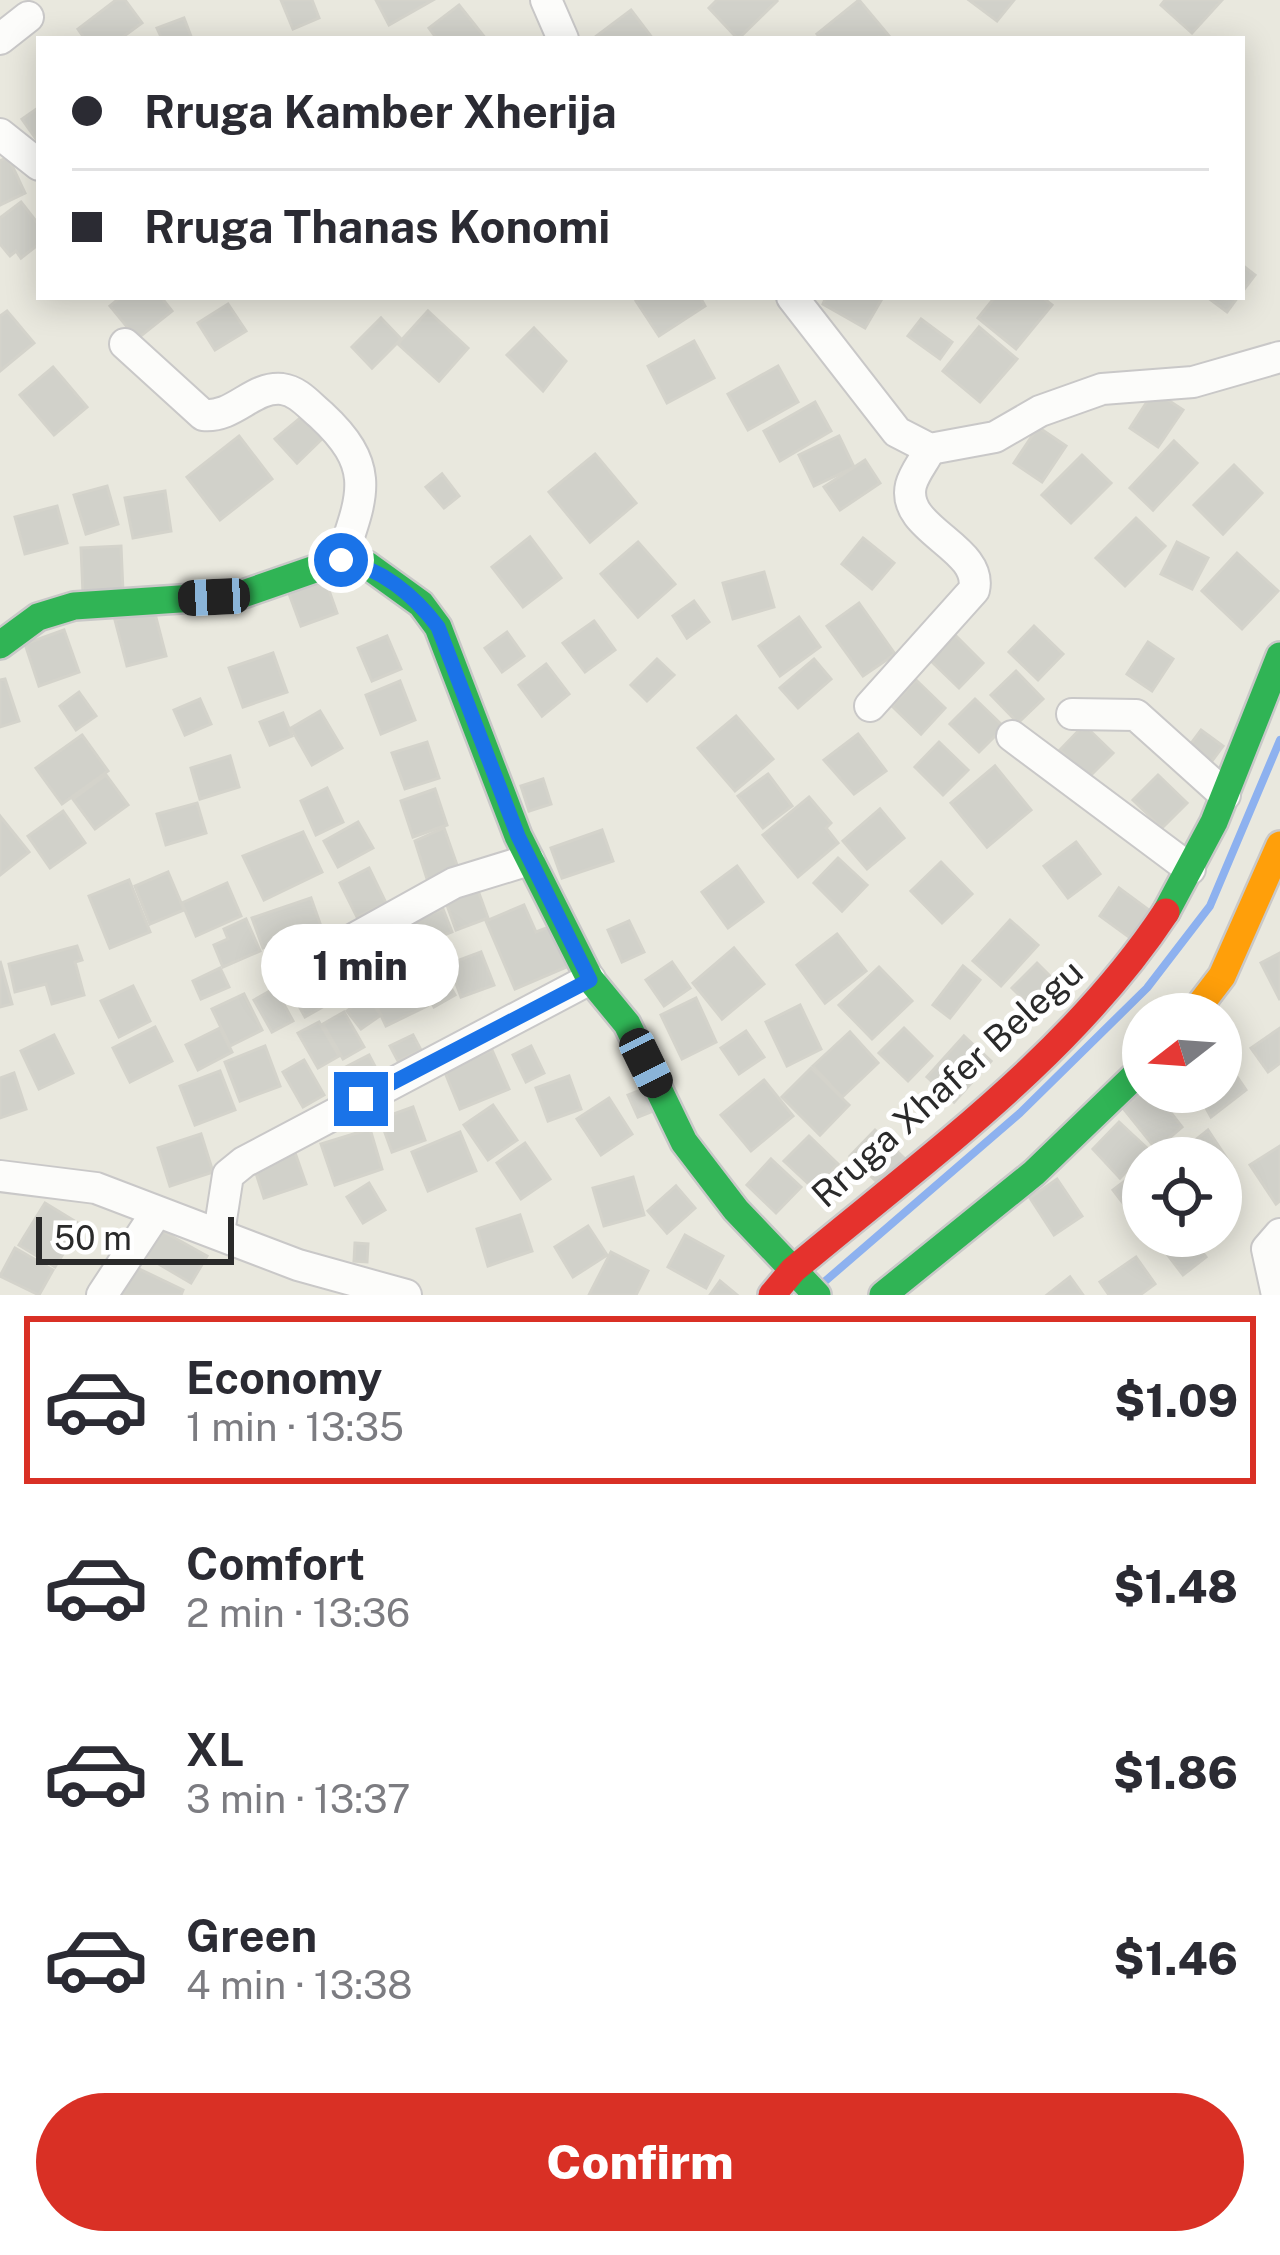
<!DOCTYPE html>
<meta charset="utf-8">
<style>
:root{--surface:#fff;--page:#f2f2f3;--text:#2b2b33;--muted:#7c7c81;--line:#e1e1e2;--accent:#d93025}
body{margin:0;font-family:"Public Sans",sans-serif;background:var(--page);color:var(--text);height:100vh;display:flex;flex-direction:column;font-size:45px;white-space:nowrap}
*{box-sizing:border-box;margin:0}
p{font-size:39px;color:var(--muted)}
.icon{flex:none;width:66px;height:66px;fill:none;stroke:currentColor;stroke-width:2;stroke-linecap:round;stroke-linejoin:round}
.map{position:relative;height:1295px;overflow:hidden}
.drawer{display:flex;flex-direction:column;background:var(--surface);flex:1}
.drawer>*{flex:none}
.banner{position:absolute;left:36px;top:36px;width:1209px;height:264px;border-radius:0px;box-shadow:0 6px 30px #0003;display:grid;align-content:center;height:264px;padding:0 36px;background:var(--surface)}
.needle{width:78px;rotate:253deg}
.tools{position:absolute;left:1122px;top:993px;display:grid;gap:24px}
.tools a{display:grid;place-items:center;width:120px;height:120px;border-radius:50%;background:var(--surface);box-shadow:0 6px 30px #0003;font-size:60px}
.scale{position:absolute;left:36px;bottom:30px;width:198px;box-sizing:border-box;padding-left:12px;border:6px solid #2a2a2a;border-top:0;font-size:33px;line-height:42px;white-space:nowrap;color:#2a2a2a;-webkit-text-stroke:9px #fff;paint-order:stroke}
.end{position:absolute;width:54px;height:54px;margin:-27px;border:15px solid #1a73e8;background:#fff;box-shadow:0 0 0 6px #fff}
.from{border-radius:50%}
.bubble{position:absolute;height:84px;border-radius:42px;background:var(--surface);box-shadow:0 6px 30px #0003;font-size:39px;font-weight:800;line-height:84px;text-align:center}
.car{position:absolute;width:36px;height:72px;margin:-36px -18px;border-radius:15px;box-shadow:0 0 9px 3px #0007;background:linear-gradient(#222 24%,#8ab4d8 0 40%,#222 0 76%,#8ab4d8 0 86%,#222 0)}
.banner b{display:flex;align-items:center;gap:42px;height:114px;font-size:45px}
.banner b+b{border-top:3px solid var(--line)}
.banner i{width:30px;height:30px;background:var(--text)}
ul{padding:21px 0 0;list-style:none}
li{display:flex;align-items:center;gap:36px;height:168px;margin:0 24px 18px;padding:0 12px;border:6px solid transparent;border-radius:0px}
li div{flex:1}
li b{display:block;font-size:45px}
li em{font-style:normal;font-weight:800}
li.selected{border-color:var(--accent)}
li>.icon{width:108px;height:108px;stroke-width:1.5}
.primary-button{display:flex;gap:24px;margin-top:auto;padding:24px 36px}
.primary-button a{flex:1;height:138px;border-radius:72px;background:var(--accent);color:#fff;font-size:48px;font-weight:800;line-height:138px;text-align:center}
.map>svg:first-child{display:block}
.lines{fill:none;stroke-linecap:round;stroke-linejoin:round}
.stream{stroke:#8db1ef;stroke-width:8}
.building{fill:#d1d1ca;stroke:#d4d3cb;stroke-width:3}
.street-casing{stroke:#c9c8c8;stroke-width:34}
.fast-casing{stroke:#c9c8c8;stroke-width:32}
.slow-casing{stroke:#c9c8c8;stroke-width:32}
.jam-casing{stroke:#c9c8c8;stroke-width:32}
.street{stroke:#fcfcfa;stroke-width:30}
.fast{stroke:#30b455;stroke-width:27}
.slow{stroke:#ff9f0a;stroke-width:27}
.jam{stroke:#e5322d;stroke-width:27}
.route{stroke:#1a73e8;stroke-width:15}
.labels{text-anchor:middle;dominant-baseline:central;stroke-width:10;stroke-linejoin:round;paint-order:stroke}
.street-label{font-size:36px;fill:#2a2a2a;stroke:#fff}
</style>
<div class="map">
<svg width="1280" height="1295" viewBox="0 0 1280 1295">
<rect width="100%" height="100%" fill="#e9e8de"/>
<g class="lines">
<polyline class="stream" points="823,1283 1020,1113 1147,988 1210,906 1280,740"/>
</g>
<g class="building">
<polygon points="116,0 125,0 142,23 120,39 85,39 78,29"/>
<polygon points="281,0 312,0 319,18 293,29"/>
<polygon points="376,0 433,0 389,25"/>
<polygon points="717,0 776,0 777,1 738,39 709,8"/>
<polygon points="859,0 890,37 821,39 817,34"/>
<polygon points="969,0 1014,0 997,21"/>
<polygon points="1165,0 1222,0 1192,33 1161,5"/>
<polygon points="459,5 486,39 437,39 429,28"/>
<polygon points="631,10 653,39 595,39 594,38"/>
<polygon points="184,18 192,39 162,39 157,28"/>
<polygon points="38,108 39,110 39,143 22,119"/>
<polygon points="8,157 25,193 0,205 0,161"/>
<polygon points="21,202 39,225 39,244 21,258 16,251 10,256 0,244 0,218"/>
<polygon points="1242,265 1255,275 1242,292"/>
<polygon points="121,297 161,297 172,311 137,339 110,306"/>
<polygon points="642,297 700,297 705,306 659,336 636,301"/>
<polygon points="826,297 883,297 865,328 823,304"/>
<polygon points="995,297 1042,297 1052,305 1016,349 978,318"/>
<polygon points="1207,297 1238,297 1227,312"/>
<polygon points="228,304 246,331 215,350 198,323"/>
<polygon points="7,311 34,343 0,371 0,316"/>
<polygon points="428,311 468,348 439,381 398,344"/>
<polygon points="381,318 401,339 372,368 352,347"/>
<polygon points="921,319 952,342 940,359 908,336"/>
<polygon points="979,327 1017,359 980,402 943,371"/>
<polygon points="534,328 566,361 543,391 507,355"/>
<polygon points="694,341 714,378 667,403 648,366"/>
<polygon points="778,366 798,402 748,430 728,394"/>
<polygon points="53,367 87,407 54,435 20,395"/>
<polygon points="1154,391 1183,410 1158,447 1130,428"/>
<polygon points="815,402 831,431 780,461 764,431"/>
<polygon points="305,414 325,436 297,463 275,439"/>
<polygon points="1038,427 1066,446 1042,482 1014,463"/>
<polygon points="239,436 272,479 220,520 187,477"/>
<polygon points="839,436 854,467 814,486 799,455"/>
<polygon points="1174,441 1197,463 1153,510 1130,488"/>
<polygon points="595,454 636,503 590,542 549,492"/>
<polygon points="1082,455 1111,483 1071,523 1042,495"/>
<polygon points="865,460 880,483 840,510 824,487"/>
<polygon points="1234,465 1262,493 1223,534 1194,505"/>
<polygon points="442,474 459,496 444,508 426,487"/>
<polygon points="107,486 118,524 86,534 74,495"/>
<polygon points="165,491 171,531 133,538 125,498"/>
<polygon points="57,506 67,543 25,554 15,517"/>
<polygon points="1136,518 1165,546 1125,586 1096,558"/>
<polygon points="530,537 561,578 523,607 492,567"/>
<polygon points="863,538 894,563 872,589 842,564"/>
<polygon points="638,542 675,584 638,617 601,574"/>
<polygon points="1177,542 1208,558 1192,589 1161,574"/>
<polygon points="121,546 123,592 83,594 81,548"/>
<polygon points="1237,553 1278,591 1242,629 1202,591"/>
<polygon points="764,572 774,607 733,619 723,583"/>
<polygon points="325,579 337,613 301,626 288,591"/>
<polygon points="694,601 709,622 687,638 673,616"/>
<polygon points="859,603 895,654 863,676 827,626"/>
<polygon points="154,610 166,656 127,666 115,620"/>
<polygon points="799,617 820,647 780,676 759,646"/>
<polygon points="594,621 615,650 585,672 563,643"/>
<polygon points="1034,626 1063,654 1038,680 1009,652"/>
<polygon points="64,630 79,672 39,686 25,644"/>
<polygon points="507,632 524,656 502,672 485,648"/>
<polygon points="954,634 983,663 959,688 930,660"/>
<polygon points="387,636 401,669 372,681 358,648"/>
<polygon points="1148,642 1173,659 1152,691 1127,674"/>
<polygon points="273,653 287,692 243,707 229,668"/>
<polygon points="657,659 674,675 647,701 631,685"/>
<polygon points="814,659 831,679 798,708 780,688"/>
<polygon points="546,664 569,694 542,716 519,685"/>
<polygon points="1016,671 1043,699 1018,723 991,695"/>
<polygon points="5,679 19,721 0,727 0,680"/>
<polygon points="916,680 945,708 921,734 892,706"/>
<polygon points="400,681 415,720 381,734 366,695"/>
<polygon points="79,692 96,716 76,730 60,706"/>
<polygon points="200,699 211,724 185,735 174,710"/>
<polygon points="975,699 1004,727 979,752 950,724"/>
<polygon points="320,711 342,748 312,765 291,728"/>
<polygon points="283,713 292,736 270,745 260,722"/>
<polygon points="736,716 773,759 735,791 698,748"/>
<polygon points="1084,725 1113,753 1088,778 1060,750"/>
<polygon points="1201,730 1223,746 1209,765 1187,749"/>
<polygon points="858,734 886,771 854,794 824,760"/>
<polygon points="82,735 108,771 62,804 36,768"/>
<polygon points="427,742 439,778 405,789 392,753"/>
<polygon points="939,742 968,770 943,795 915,767"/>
<polygon points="230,756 239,787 200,799 191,768"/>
<polygon points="995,766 1031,810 987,847 951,803"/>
<polygon points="768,774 792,806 763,828 738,796"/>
<polygon points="106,775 128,805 95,829 73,799"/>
<polygon points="1158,775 1187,803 1162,828 1133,800"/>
<polygon points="543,779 551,804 529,811 521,786"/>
<polygon points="327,788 343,822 316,835 301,801"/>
<polygon points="435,789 447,825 413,837 401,801"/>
<polygon points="809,797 831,823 826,828 838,843 798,877 763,835"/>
<polygon points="197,803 206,833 166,845 157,814"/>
<polygon points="880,809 904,838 867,869 843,841"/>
<polygon points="63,811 85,843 50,868 28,836"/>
<polygon points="0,816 29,852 0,875"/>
<polygon points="358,822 373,848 338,867 324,841"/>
<polygon points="444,828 458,868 428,882 415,841"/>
<polygon points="602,830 613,861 562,878 551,848"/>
<polygon points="303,832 322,872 264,900 243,856"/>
<polygon points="1076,842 1100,874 1068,898 1044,866"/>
<polygon points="838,858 867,885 842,911 814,883"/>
<polygon points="941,862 972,894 942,923 911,891"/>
<polygon points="737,866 763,902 728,928 702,892"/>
<polygon points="369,868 386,903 357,917 340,883"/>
<polygon points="168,872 184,910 150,924 135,886"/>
<polygon points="129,880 150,932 110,948 89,896"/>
<polygon points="227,883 241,916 196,936 182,903"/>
<polygon points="476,885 488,918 456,930 444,897"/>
<polygon points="1119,888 1153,913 1133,940 1100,916"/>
<polygon points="311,898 323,932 263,948 252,918"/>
<polygon points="524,905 536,932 552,926 569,966 515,989 486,921"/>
<polygon points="443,909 452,932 399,952 390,929"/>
<polygon points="246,919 260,951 223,967 214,945 228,939 224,929"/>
<polygon points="1010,920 1038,945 1001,986 973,961"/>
<polygon points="629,921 644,952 622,962 608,930"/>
<polygon points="378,927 394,963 367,975 351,939"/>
<polygon points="837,934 866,971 825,1003 797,965"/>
<polygon points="77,946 82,960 75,962 84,995 52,1004 46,984 15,992 9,964"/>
<polygon points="734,948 764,984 722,1019 693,983"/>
<polygon points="481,952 494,985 461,997 449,964"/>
<polygon points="1280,953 1280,1000 1261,963"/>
<polygon points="343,959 354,989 330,998 319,967"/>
<polygon points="435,960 455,995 434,1007 415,972"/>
<polygon points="0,961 12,1004 0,1007"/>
<polygon points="672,962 690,988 664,1006 646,980"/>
<polygon points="1037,963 1065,991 1041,1017 1012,988"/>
<polygon points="963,966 980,980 950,1018 933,1005"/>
<polygon points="879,967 912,1001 872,1039 839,1005"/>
<polygon points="220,968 229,987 201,999 193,981"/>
<polygon points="308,973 326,1005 305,1017 287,984"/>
<polygon points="413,974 427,1006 386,1026 371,994"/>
<polygon points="133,986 150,1021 119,1037 101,1001"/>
<polygon points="275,988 293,1021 272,1032 254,1000"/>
<polygon points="244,994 262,1030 230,1046 212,1009"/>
<polygon points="367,996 381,1015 361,1029 347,1011"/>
<polygon points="696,998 716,1042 682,1059 661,1015"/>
<polygon points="800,1005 821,1049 787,1066 766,1022"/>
<polygon points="344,1012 364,1047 343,1059 323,1024"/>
<polygon points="319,1022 339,1056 318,1068 298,1033"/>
<polygon points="155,1027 172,1061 130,1082 113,1048"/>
<polygon points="220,1028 232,1052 198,1070 186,1045"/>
<polygon points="904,1028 932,1056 908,1081 879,1053"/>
<polygon points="1280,1028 1280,1063 1268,1072 1251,1048"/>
<polygon points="746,1031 764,1057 739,1074 721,1048"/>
<polygon points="850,1032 878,1063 842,1097 813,1066"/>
<polygon points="54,1035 73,1073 39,1089 21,1051"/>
<polygon points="413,1035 421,1050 398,1061 390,1046"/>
<polygon points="964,1036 991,1061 954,1102 927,1077"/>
<polygon points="265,1046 280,1086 240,1101 225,1062"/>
<polygon points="531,1046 544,1073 526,1082 513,1055"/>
<polygon points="492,1050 509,1089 460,1109 444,1070"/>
<polygon points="369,1055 377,1070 354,1082 346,1067"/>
<polygon points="304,1060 324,1095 303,1107 283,1072"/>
<polygon points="1229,1065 1246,1090 1211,1117 1197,1092 1221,1092 1221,1070"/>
<polygon points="811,1068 849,1105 820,1135 782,1097"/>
<polygon points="220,1071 235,1110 195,1125 180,1086"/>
<polygon points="14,1073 26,1109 0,1118 0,1078"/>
<polygon points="569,1076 581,1109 548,1121 536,1088"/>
<polygon points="764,1080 793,1116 751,1151 721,1115"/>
<polygon points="651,1086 661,1108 638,1117 628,1095"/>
<polygon points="1143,1092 1155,1092 1182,1127 1156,1149 1123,1108"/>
<polygon points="609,1098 632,1134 601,1155 577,1119"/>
<polygon points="493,1105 517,1140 488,1160 464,1125"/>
<polygon points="413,1107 425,1140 392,1152 380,1119"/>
<polygon points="1119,1122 1148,1149 1120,1178 1093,1149"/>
<polygon points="370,1129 382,1169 335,1185 321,1144"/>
<polygon points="875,1130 904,1158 879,1184 850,1156"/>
<polygon points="1208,1130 1233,1168 1221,1177 1221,1158 1189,1158 1183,1150"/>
<polygon points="460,1132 476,1171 428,1191 412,1152"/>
<polygon points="201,1134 213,1172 170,1186 158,1148"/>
<polygon points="809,1136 838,1164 814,1189 784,1161"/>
<polygon points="525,1143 550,1179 521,1199 497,1163"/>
<polygon points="1280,1146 1280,1201 1276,1204 1250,1165"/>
<polygon points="293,1147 306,1184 264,1198 252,1161"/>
<polygon points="771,1159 801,1187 776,1213 747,1185"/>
<polygon points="1143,1167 1143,1229 1113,1190"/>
<polygon points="633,1177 644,1215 604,1226 593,1188"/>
<polygon points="1057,1179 1082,1216 1054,1235 1030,1198"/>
<polygon points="369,1183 385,1210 363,1223 347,1197"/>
<polygon points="676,1186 695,1208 667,1233 648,1211"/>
<polygon points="45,1203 81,1225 55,1267 19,1245"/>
<polygon points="520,1215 532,1251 488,1266 477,1229"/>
<polygon points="588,1226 607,1255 573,1277 555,1247"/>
<polygon points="155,1227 207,1256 191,1283 140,1253"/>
<polygon points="685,1235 723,1256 706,1288 668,1267"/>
<polygon points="1190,1236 1206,1257 1183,1275 1155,1238"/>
<polygon points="355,1243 368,1244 367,1262 354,1261"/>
<polygon points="15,1248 53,1270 39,1295 0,1276"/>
<polygon points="611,1252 648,1271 636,1295 589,1295"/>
<polygon points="1136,1257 1155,1284 1140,1295 1109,1295 1100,1282"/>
<polygon points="133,1266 183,1290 181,1295 119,1295"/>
<polygon points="1070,1277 1083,1295 1047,1295"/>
<polygon points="720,1281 737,1295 710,1295"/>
</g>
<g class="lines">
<defs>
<g id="street">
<polyline points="546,0 563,39"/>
<polyline points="0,39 28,17"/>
<polyline points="0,134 39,165"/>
<polyline points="792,297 897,432 930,449 995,437 1040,411 1102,389 1193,382 1280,357"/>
<path d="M125,344L203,415C235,418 252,386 282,389C298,391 309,405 321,415C377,467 363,495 341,560"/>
<path d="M870,706L974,590C984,547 900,530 911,485C914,473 925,460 930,449"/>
<polyline points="1072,714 1136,715 1225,795"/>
<polyline points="1012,736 1190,869"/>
<polyline points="310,963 454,883 529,860"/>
<polyline points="0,1176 96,1188 298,1265 406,1295"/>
<polyline points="219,1233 228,1175 244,1162 590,979"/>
<polyline points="102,1295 156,1213"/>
<polyline points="1277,1295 1267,1249 1280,1234"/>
</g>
<g id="fast">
<polyline points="0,645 38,617 74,606 240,595 341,560 367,565 421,604 438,627 518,836 590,979 627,1024 684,1142 736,1210 817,1295"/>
<polyline points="1166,912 1214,822 1280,656"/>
<polyline points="883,1295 1034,1173 1143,1068"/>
</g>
<polyline id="slow" points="1193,1014 1222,976 1280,845"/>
<path id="jam" d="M772,1295L793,1270C924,1160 1071,1056 1166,912"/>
</defs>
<use href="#street" class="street-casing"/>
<use href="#fast" class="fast-casing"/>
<use href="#slow" class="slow-casing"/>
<use href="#jam" class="jam-casing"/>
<use href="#street" class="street"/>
<use href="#fast" class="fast"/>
<use href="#slow" class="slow"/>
<use href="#jam" class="jam"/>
</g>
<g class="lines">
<path class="route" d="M341,560C381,568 414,595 438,627L518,836L590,980L361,1099"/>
</g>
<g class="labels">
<g class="street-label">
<text transform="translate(947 1083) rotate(-42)">Rruga Xhafer Belegu</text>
</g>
</g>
</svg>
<div class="tools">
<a><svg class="needle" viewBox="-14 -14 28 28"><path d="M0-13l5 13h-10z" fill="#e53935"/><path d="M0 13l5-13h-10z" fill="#7c7c81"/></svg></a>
<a><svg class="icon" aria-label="locate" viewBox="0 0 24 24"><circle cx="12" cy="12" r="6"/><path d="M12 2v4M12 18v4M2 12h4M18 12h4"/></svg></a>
</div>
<div class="scale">50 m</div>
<i class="end from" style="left:341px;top:560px"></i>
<i class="end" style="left:361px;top:1099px"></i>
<div class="bubble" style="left:261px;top:924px;width:198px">1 min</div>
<i class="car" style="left:214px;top:597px;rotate:267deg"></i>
<i class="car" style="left:646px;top:1063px;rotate:154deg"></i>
<div class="banner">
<b><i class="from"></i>Rruga Kamber Xherija</b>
<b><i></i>Rruga Thanas Konomi</b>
</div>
</div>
<section class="drawer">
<ul>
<li class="selected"><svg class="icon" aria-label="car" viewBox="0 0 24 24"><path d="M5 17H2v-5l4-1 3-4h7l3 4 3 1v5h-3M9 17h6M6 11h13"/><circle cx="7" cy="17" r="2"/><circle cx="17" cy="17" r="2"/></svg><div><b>Economy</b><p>1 min · 13:35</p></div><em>$1.09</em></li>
<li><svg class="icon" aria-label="car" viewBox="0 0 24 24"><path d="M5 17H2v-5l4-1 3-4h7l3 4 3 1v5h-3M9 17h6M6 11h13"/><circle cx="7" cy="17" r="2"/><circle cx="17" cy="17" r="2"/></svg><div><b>Comfort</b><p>2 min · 13:36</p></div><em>$1.48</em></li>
<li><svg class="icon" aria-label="car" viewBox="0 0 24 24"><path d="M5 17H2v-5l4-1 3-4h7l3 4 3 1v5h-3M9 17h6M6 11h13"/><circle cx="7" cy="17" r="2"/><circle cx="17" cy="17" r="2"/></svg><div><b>XL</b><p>3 min · 13:37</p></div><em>$1.86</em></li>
<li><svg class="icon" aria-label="car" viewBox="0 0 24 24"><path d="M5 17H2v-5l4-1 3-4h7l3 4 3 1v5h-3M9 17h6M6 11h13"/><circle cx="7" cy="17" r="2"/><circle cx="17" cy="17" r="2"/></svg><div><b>Green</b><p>4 min · 13:38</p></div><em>$1.46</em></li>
</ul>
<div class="primary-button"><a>Confirm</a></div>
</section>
